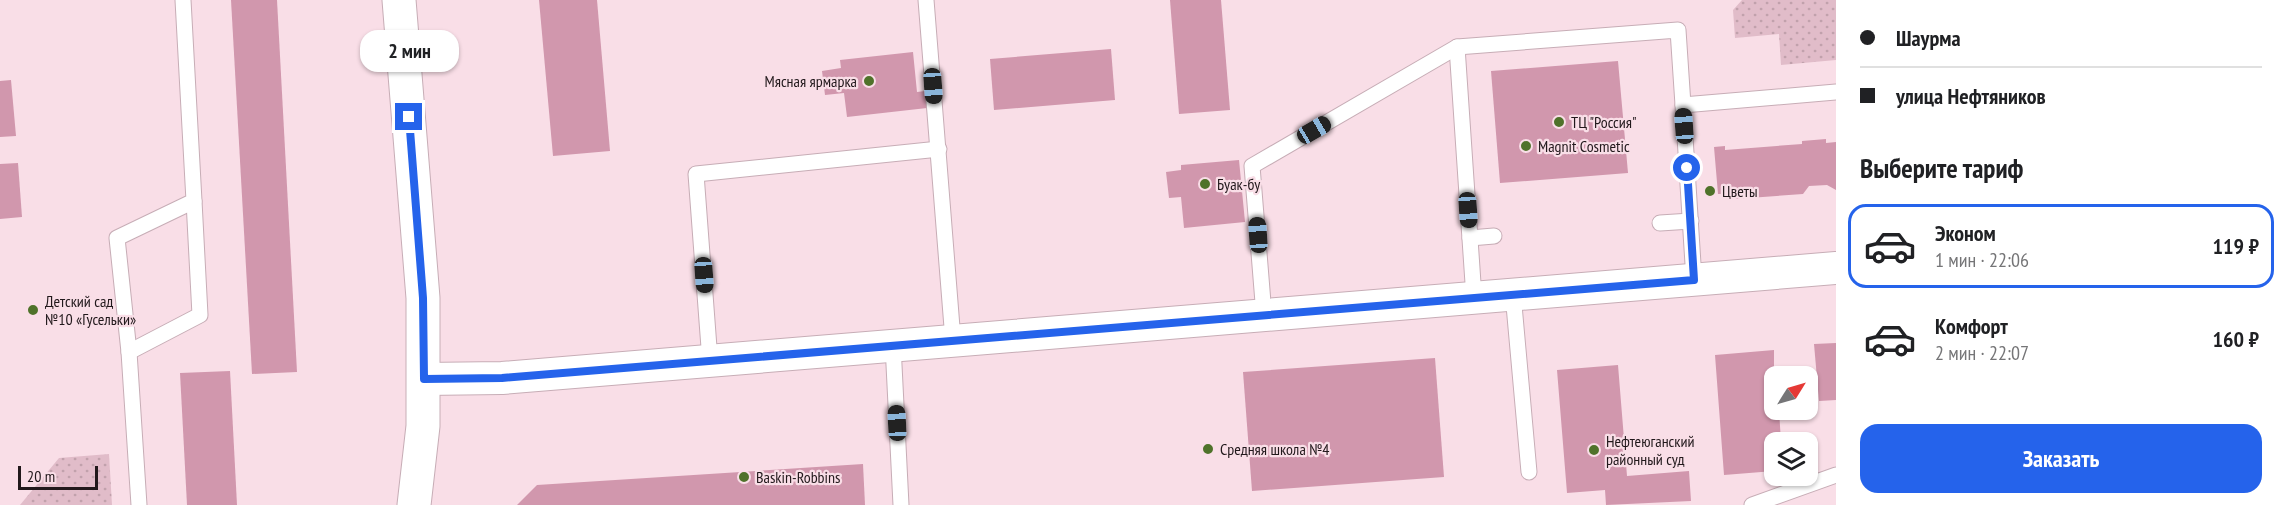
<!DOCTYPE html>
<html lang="ru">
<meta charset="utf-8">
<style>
:root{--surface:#fff;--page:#f2f2f2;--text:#202124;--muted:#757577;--line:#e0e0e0;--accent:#2563eb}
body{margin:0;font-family:"PT Sans Narrow",sans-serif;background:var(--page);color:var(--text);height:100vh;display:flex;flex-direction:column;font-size:22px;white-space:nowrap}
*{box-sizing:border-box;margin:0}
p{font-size:20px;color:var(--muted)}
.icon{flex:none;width:33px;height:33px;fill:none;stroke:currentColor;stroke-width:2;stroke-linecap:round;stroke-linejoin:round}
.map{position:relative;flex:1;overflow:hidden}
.drawer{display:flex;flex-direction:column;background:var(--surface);width:450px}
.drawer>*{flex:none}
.top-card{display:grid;align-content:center;height:132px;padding:0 24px;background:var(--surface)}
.needle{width:39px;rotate:53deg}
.tools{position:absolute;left:1764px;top:366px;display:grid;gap:12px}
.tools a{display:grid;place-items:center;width:54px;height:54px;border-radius:12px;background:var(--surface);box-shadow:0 2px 4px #0004;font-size:30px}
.scale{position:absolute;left:18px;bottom:15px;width:80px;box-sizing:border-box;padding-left:6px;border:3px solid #21181b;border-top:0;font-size:16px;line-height:21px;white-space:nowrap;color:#21181b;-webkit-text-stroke:4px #f9dee7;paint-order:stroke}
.end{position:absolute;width:27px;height:27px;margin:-14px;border:8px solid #2563eb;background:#fff;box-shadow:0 0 0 3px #fff}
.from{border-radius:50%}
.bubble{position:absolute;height:42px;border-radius:18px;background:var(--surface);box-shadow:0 2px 4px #0004;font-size:20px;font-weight:600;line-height:42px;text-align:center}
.car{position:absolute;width:18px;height:36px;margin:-18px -9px;border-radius:8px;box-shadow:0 0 4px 2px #0007;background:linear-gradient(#222 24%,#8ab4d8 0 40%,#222 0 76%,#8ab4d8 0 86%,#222 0)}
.top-card b{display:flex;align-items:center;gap:21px;height:57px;font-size:22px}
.top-card b+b{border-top:2px solid var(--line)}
.top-card i{width:15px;height:15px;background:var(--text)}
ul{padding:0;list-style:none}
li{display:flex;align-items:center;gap:18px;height:84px;margin:0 12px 9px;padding:0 12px;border:3px solid transparent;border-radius:18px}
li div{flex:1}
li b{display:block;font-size:22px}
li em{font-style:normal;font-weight:600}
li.on{border-color:var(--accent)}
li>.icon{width:54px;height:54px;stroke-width:1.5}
h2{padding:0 24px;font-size:27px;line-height:72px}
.primary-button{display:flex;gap:12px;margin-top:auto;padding:12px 24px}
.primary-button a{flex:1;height:69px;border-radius:18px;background:var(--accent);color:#fff;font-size:24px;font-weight:600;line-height:69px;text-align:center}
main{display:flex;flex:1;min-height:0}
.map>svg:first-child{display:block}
.park{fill:url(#park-dots)}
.building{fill:#d197ad}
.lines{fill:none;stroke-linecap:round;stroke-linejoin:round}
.service-casing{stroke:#c7adb6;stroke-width:17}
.minor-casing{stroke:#c7adb6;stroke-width:34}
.secondary-casing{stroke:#c7adb6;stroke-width:35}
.service{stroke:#fff;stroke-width:15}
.minor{stroke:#fff;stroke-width:32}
.secondary{stroke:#fff;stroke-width:33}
.route{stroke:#2563eb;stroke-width:8}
.poi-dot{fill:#4f722a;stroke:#f9dee7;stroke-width:2}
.labels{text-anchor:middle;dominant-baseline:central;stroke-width:4.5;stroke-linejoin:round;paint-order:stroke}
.poi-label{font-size:16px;fill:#21181b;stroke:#f9dee7;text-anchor:start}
</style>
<main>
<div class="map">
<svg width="1836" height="505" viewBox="0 0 1836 505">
<defs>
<pattern id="park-dots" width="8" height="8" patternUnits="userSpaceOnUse" patternTransform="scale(1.5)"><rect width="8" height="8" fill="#e1bcc9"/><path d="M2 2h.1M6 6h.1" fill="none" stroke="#c1a1ac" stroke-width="1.8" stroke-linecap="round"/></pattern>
</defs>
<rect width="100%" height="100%" fill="#f9dee7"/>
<g class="park">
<polygon points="1742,0 1836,0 1836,60 1781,65 1779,34 1735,38 1733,10"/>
<polygon points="109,454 112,505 20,505 59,458"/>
</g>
<g class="building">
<polygon points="231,0 277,0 297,372 252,374"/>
<polygon points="539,0 597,0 610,151 553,156"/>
<polygon points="1170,0 1221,0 1230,110 1179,114"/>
<polygon points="1111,49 1115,100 994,110 990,59"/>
<polygon points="913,52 917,92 925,91 927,108 847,117 844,93 825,95 822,71 841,68 840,60"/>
<polygon points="1618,61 1628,173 1500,183 1491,71"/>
<polygon points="11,80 16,136 0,137 0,81"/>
<polygon points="1826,139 1826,143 1836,142 1836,190 1827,185 1809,186 1803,194 1735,199 1728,194 1718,194 1714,147 1725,146 1725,150 1802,144 1802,141"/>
<polygon points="1239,160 1245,222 1184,228 1181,197 1169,198 1166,172 1181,170 1181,165"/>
<polygon points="18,163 22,217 0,219 0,164"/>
<polygon points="1836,343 1836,400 1819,401 1814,344"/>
<polygon points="1774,350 1774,410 1779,410 1781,442 1774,442 1774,471 1724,475 1715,355"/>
<polygon points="1435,358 1444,477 1252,491 1243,372"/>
<polygon points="1618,365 1627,476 1689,471 1691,501 1606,505 1605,490 1567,493 1557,370"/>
<polygon points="230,371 237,505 187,505 180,373"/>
<polygon points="863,464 865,505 517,505 537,485"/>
</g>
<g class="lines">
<defs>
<g id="service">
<polyline points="926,0 953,340"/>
<polyline points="1660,223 1691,221"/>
<polyline points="1470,238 1494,236"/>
<polyline points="1694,280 1683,105 1836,92"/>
<polyline points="1513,294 1529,472"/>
<polyline points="1474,298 1457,47 1678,30 1683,105"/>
<polyline points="1264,315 1252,166 1457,47"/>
<polyline points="893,345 901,505"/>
<polyline points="129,352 200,315 194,201"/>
<polyline points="710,361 696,174 939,149"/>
<polyline points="139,505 129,352 117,238 194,201 183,0"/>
<polyline points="1752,505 1836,475"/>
</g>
<polyline id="minor" points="424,379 502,378 1836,268"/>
<polyline id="secondary" points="399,0 423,298 423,426 414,505"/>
</defs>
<use href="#service" class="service-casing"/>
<use href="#minor" class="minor-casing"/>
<use href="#secondary" class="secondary-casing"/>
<use href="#service" class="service"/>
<use href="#minor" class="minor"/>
<use href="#secondary" class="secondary"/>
</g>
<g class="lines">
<polyline class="route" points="409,117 423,298 424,379 502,378 1694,280 1687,168"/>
</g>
<g class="poi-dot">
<circle cx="869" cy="81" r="6"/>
<circle cx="1559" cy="122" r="6"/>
<circle cx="1526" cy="146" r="6"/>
<circle cx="1205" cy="184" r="6"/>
<circle cx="1710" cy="191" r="6"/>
<circle cx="33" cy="310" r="6"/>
<circle cx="1208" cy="449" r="6"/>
<circle cx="1594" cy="450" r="6"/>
<circle cx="744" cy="477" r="6"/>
</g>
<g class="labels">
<g class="poi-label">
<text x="857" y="81" text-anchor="end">Мясная ярмарка</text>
<text x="1571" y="122">ТЦ "Россия"</text>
<text x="1538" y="146">Magnit Cosmetic</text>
<text x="1217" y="184">Буак-бу</text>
<text x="1722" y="191">Цветы</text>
<text x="45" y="301">Детский сад<tspan x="45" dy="18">№10 «Гусельки»</tspan></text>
<text x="1606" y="441">Нефтеюганский<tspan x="1606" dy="18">районный суд</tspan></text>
<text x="1220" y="449">Средняя школа №4</text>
<text x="756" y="477">Baskin-Robbins</text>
</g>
</g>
</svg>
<div class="tools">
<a><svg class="needle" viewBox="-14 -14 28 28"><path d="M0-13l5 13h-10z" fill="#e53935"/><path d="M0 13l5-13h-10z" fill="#757577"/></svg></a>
<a><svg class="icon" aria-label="layers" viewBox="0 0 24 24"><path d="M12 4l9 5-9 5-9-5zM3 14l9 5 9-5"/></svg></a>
</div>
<div class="scale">20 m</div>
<i class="end from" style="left:1687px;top:168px"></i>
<i class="end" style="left:409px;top:117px"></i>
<div class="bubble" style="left:360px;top:30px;width:99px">2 мин</div>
<i class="car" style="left:933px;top:86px;rotate:176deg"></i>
<i class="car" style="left:1684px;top:126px;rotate:356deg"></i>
<i class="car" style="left:1314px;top:130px;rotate:60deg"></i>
<i class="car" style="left:1468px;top:210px;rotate:176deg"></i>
<i class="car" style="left:1258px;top:235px;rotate:356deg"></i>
<i class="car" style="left:704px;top:275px;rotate:176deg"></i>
<i class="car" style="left:897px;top:423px;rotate:357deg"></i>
</div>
<section class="drawer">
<div class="top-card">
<b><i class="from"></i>Шаурма</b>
<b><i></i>улица Нефтяников</b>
</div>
<h2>Выберите тариф</h2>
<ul>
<li class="on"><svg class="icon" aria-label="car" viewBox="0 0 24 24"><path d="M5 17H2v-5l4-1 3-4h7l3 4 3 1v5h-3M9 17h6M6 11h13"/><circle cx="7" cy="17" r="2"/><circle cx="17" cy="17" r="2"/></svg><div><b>Эконом</b><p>1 мин · 22:06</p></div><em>119 ₽</em></li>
<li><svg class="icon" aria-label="car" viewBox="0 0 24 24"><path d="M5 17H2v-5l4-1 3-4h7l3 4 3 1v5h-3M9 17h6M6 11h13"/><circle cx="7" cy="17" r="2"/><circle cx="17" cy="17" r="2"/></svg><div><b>Комфорт</b><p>2 мин · 22:07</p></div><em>160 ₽</em></li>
</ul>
<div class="primary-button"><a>Заказать</a></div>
</section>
</main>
